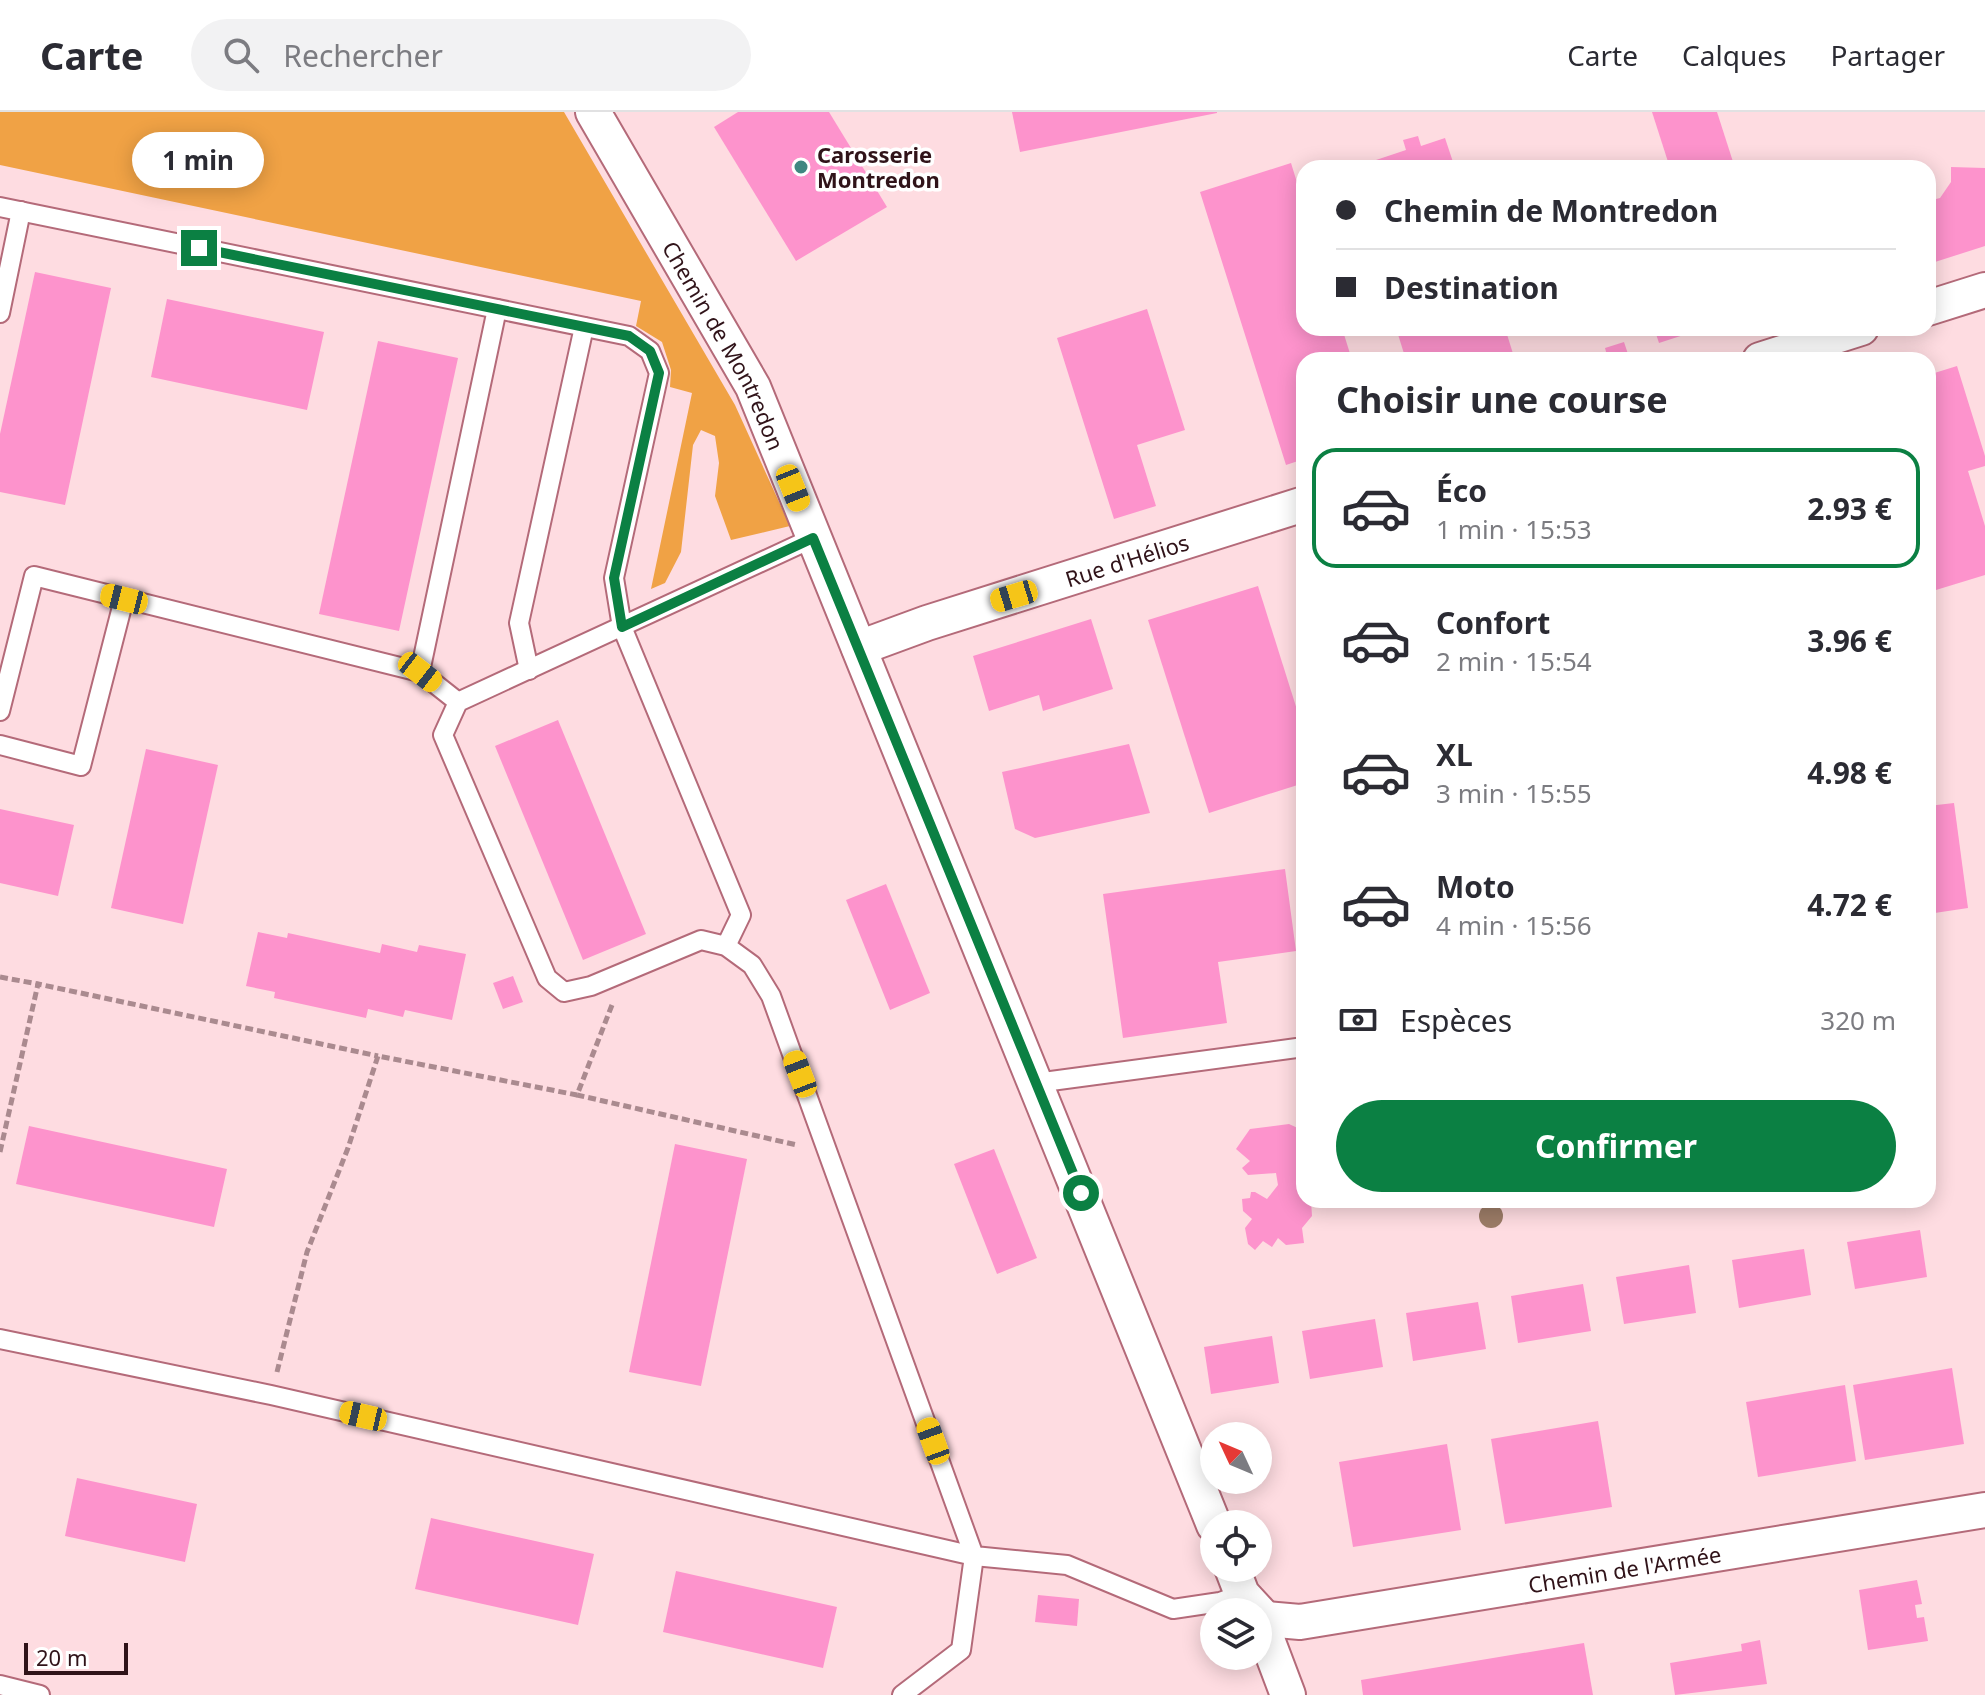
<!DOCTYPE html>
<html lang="fr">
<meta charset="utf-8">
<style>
:root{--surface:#fff;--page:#f2f2f3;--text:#2b2b33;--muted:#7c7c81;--line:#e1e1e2;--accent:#0b8043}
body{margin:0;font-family:"Noto Sans",sans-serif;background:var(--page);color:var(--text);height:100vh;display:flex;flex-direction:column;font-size:30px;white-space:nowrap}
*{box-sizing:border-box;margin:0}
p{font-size:26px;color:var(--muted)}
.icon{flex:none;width:44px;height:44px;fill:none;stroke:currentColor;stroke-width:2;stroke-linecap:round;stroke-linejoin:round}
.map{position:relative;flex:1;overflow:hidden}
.panel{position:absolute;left:1296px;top:240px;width:640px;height:856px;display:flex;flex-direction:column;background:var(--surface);border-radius:24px;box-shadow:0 4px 20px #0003}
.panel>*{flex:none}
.top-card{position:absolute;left:1296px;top:48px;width:640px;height:176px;border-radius:24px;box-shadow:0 4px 20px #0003;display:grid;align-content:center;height:176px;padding:0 40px;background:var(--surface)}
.needle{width:52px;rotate:314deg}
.buttons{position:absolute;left:1200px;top:1310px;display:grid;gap:16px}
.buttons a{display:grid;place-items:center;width:72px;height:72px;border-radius:50%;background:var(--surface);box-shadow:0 4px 20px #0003;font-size:40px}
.scale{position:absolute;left:24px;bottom:20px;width:104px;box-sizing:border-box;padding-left:8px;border:4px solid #301319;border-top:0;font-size:22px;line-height:28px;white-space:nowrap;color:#301319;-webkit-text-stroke:6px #fff;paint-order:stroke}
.end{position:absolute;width:36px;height:36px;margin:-18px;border:10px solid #0b8043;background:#fff;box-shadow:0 0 0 4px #fff}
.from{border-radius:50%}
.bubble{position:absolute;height:56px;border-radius:28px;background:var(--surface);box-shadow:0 4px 20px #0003;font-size:26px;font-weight:700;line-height:56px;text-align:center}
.car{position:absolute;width:24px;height:48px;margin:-24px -12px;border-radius:10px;box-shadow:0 0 6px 2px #0007;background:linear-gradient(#f5c518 24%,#345 0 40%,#f5c518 0 76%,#345 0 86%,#f5c518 0)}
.top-card b{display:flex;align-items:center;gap:28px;height:76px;font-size:30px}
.top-card b+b{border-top:2px solid var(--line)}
.top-card i{width:20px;height:20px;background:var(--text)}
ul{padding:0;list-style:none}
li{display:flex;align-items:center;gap:24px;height:120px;margin:0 16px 12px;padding:0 24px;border:4px solid transparent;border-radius:24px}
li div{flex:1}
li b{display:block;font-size:30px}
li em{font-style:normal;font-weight:700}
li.current{border-color:var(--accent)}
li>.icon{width:72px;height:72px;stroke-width:1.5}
h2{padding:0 40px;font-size:36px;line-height:96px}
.pay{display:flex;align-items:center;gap:20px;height:88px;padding:0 40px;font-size:30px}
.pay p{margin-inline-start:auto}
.action{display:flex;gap:16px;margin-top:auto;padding:16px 40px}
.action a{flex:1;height:92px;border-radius:48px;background:var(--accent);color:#fff;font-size:32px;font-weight:700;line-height:92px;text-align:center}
header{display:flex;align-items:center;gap:48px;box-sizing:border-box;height:112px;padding:0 40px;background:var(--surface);border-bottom:2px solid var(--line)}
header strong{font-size:38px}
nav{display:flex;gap:44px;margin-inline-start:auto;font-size:28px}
.search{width:560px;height:72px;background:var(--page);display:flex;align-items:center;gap:20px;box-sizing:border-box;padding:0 28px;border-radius:44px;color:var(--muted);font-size:30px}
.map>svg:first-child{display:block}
.green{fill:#f0a245}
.building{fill:#fd93cc}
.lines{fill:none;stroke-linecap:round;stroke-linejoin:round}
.lane-casing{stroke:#b46a79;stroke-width:22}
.street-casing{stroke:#b46a79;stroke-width:38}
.path{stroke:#aa8a8f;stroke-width:5;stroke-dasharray:8 4;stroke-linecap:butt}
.lane{stroke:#fff;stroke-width:18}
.street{stroke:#fff;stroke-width:34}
.tree{fill:#9c7c67}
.route{stroke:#0b8043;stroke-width:10}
.poi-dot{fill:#408781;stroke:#fff;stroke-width:3}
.labels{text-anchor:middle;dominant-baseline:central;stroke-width:7;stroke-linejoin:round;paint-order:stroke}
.poi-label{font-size:22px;font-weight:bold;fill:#301319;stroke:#fff;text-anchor:start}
.street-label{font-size:22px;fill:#301319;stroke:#fff}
</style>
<header>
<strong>Carte</strong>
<div class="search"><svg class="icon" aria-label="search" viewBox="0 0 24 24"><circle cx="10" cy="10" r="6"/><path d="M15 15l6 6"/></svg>Rechercher</div>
<nav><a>Carte</a><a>Calques</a><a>Partager</a></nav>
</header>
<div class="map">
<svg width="1985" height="1583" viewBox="0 0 1985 1583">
<rect width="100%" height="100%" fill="#fedce1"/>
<polygon class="green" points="0,0 564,0 735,293 790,414 731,428 715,384 719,351 715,324 701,318 693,333 681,440 665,471 651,477 692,281 670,275 671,258 662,230 636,214 641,189 0,53"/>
<g class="building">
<polygon points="738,0 829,0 887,95 796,149 714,15"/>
<polygon points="1012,0 1217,0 1217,1 1020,40"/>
<polygon points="1652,0 1717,0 1735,56 1670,56"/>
<polygon points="1418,24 1421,34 1445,26 1455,56 1352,56 1406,38 1403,28"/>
<polygon points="1291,51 1304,93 1304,216 1342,216 1352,248 1304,248 1304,347 1286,353 1200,80"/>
<polygon points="1951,55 1985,56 1985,134 1935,150 1928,127 1928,89 1940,86 1951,70"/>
<polygon points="35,160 111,176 65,393 0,380 0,322"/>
<polygon points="167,187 324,220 307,298 151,265"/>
<polygon points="1147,197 1185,318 1137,333 1156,394 1114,407 1057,226"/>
<polygon points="1396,216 1505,216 1515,248 1406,248"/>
<polygon points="1654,216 1702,216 1702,217 1659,231"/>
<polygon points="378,229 458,246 399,519 319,502"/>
<polygon points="1624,230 1628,242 1608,247 1605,236"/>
<polygon points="1957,254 1985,344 1985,354 1968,359 1985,414 1985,463 1936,478 1928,451 1928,370 1935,368 1928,344 1928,263"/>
<polygon points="1258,474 1304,620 1304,671 1209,701 1148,508"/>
<polygon points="1091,507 1113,577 1043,599 1039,583 989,599 973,544"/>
<polygon points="558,608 646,822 583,848 495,634"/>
<polygon points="1129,632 1150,701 1035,726 1015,717 1002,660"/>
<polygon points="146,637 218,653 183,812 111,796"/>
<polygon points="1954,691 1968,796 1928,802 1928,694"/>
<polygon points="0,697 74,713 58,784 0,771"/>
<polygon points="1285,757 1296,839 1218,850 1227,911 1123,926 1103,782"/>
<polygon points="886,772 930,881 890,898 846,788"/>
<polygon points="258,820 287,826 288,821 380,841 382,832 417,840 419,833 466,842 452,908 405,898 403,905 368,897 366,906 274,886 275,880 246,874"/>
<polygon points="513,864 523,890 503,897 493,871"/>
<polygon points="1289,1012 1304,1019 1304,1088 1311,1088 1312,1104 1302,1116 1304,1131 1286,1133 1278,1126 1272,1135 1263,1129 1255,1138 1248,1132 1245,1116 1252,1107 1243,1099 1242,1087 1250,1086 1251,1080 1255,1080 1267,1087 1278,1073 1276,1061 1248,1063 1242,1056 1250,1049 1236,1037 1250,1017"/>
<polygon points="29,1014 227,1057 214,1115 16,1072"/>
<polygon points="675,1032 747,1047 701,1274 629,1260"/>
<polygon points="994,1037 1037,1146 997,1162 954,1052"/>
<polygon points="1920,1118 1927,1165 1855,1177 1847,1130"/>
<polygon points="1804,1137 1811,1183 1739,1196 1732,1148"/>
<polygon points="1689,1153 1696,1201 1624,1212 1616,1165"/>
<polygon points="1583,1172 1591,1219 1518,1231 1511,1184"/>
<polygon points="1478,1190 1486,1237 1413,1249 1406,1201"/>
<polygon points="1375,1207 1383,1255 1310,1267 1302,1219"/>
<polygon points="1272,1224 1279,1271 1211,1282 1204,1235"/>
<polygon points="1952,1256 1964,1332 1865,1348 1853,1273"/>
<polygon points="1845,1273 1856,1349 1758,1365 1746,1290"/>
<polygon points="1598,1309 1612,1395 1505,1412 1491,1327"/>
<polygon points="1447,1332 1461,1418 1353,1435 1339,1350"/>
<polygon points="77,1366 197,1392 185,1450 65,1424"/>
<polygon points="431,1406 594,1442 578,1513 415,1477"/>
<polygon points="676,1459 837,1495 823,1556 663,1520"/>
<polygon points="1917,1468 1922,1492 1915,1493 1917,1506 1924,1505 1928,1529 1868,1538 1859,1478"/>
<polygon points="1038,1483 1079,1487 1077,1514 1035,1510"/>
<polygon points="1760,1528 1767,1572 1675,1583 1670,1551 1742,1539 1741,1532"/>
<polygon points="1584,1531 1593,1583 1363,1583 1361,1568"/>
</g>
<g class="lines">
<defs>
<g id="lane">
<polyline points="0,95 629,224 650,239 659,261 614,466 622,515 741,803 726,834"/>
<polyline points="0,201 21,99"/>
<polyline points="813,426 458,590 443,623 547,866 564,880 591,874 701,828 726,834 752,853 771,884 974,1444 1067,1453 1173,1497 1220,1490 1242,1482"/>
<polyline points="529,558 519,511 584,215"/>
<polyline points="420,560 497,197"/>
<polyline points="0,599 34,464 420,560 458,590"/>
<polyline points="0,633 81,654 124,487"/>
<polyline points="1036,971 1304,935"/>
<polyline points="0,1227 271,1283 974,1444 961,1538 902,1583"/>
<polyline points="0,1573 40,1583"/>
</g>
<g id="street">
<path id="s1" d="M593,0L753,275L1214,1413"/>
<polyline points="1928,196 1985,178"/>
<polyline points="1760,248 1861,216"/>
<path id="s2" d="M859,536L927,511L1304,392"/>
<polyline points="1232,1456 1242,1482 1265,1507 1268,1530 1288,1583"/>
<path id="s3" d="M1265,1507L1300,1510L1985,1398"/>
</g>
</defs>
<use href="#lane" class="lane-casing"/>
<use href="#street" class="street-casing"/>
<g class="path">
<polyline points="0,865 38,872"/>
<polyline points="612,893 577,983 797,1033"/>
<polyline points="0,1040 38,872 378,944"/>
<polyline points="277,1260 307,1140 348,1036 378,944 577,983"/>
</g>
<use href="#lane" class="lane"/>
<use href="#street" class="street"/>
</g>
<circle class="tree" cx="1491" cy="1104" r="12"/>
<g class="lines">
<polyline class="route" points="199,136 629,224 650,239 659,261 614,466 622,515 813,426 1081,1081"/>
</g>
<circle class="poi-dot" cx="801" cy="55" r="8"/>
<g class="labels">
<g class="poi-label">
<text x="817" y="42">Carosserie<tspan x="817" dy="25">Montredon</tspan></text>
</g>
<g class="street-label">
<text stroke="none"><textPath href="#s1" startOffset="268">Chemin de Montredon</textPath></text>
<text stroke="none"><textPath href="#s2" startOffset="282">Rue d'Hélios</textPath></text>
<text stroke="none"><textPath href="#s3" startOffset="364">Chemin de l'Armée</textPath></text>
</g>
</g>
</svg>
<div class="buttons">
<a><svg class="needle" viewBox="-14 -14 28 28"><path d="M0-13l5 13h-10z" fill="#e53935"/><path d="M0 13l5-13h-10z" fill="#7c7c81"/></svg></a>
<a><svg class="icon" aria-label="locate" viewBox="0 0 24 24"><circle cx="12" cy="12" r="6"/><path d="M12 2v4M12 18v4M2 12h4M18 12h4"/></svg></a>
<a><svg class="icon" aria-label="layers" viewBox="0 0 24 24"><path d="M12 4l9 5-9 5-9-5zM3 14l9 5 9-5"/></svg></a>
</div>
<div class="scale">20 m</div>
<i class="end from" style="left:1081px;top:1081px"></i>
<i class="end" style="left:199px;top:136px"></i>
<div class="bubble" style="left:132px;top:20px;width:132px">1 min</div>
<i class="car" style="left:793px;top:376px;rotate:158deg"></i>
<i class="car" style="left:1014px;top:484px;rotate:253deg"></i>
<i class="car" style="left:124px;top:487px;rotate:284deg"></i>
<i class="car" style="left:420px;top:560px;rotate:128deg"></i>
<i class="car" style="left:800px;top:962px;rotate:339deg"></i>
<i class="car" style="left:363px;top:1304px;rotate:283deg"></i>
<i class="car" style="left:933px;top:1329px;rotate:340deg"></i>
<div class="top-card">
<b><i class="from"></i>Chemin de Montredon</b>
<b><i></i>Destination</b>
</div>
<section class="panel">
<h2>Choisir une course</h2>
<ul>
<li class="current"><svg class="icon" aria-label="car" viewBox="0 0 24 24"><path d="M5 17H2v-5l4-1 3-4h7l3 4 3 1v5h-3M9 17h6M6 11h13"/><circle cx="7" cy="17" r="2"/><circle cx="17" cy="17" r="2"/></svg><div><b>Éco</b><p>1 min · 15:53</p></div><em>2.93 €</em></li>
<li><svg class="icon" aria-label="car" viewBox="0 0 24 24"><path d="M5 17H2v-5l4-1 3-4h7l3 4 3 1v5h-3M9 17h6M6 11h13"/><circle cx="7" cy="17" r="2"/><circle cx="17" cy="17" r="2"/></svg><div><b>Confort</b><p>2 min · 15:54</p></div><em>3.96 €</em></li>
<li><svg class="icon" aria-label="car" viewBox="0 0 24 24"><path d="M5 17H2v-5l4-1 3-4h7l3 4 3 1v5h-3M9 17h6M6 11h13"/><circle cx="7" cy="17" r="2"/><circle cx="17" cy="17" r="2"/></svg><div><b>XL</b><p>3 min · 15:55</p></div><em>4.98 €</em></li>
<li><svg class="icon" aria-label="car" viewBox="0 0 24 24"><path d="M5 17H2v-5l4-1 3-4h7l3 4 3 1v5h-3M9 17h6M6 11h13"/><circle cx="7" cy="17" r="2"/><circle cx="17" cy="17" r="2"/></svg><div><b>Moto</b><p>4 min · 15:56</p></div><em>4.72 €</em></li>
</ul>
<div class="pay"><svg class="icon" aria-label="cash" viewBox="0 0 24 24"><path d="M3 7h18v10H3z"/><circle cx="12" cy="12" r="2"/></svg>Espèces<p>320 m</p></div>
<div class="action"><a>Confirmer</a></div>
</section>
</div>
